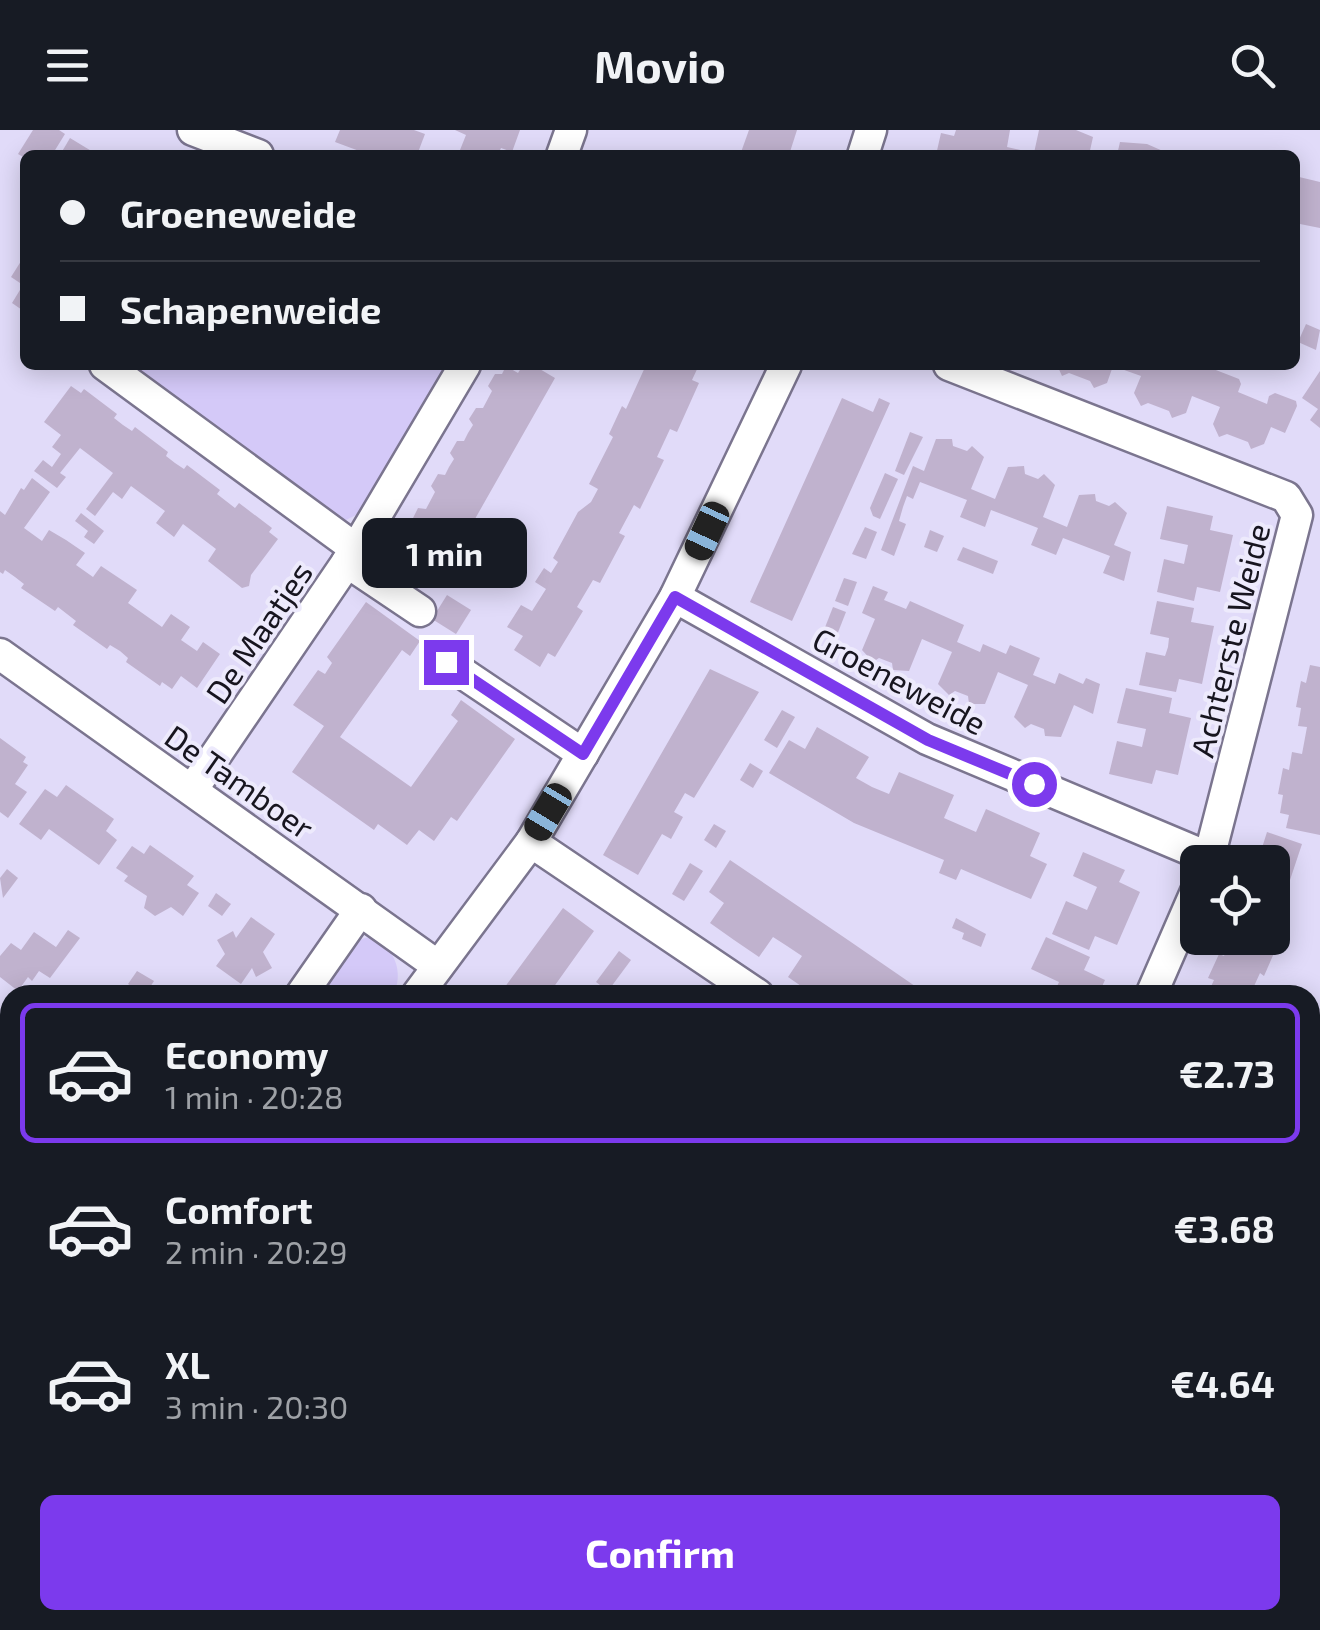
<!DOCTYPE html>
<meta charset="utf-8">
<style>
:root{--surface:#171b24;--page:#20242c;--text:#f1f3f6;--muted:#9ea1a6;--line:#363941;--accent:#7c3aed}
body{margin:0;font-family:"Exo 2",sans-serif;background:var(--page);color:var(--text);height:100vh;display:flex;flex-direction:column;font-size:38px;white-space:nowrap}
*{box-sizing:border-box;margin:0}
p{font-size:32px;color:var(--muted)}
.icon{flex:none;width:55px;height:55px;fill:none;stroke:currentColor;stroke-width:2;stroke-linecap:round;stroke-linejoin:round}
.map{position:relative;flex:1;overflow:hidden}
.side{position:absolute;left:0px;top:855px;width:1320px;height:645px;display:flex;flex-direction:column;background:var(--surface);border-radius:30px 30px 0 0;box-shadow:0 5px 25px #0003}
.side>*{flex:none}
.top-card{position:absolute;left:20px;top:20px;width:1280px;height:220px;border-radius:15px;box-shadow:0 5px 25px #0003;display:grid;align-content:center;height:220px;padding:0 40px;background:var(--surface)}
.fabs{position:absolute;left:1180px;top:715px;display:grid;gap:20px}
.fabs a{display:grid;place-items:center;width:110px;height:110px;border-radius:15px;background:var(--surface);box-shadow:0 5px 25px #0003;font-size:50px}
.end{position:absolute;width:45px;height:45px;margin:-22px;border:12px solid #7c3aed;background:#fff;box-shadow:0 0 0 5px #fff}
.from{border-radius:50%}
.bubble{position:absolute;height:70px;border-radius:15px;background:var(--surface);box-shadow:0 5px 25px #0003;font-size:32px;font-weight:700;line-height:70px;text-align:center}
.car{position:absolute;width:30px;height:60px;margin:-30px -15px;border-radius:12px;box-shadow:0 0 8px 2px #0007;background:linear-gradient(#222 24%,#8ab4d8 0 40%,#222 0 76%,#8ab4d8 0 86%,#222 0)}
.top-card b{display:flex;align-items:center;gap:35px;height:95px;font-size:38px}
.top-card b+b{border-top:2px solid var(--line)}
.top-card i{width:25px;height:25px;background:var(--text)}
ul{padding:18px 0 0;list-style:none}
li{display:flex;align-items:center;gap:30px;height:140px;margin:0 20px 15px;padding:0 20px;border:5px solid transparent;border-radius:15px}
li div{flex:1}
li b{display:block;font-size:38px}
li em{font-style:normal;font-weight:700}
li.active{border-color:var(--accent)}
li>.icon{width:90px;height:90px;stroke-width:1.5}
.action{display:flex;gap:20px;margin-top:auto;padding:20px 40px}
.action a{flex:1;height:115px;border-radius:15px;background:var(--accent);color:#fff;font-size:40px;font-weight:700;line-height:115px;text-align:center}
header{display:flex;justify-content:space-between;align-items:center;height:130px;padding:0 40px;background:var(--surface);font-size:45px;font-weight:700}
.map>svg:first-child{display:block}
.green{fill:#d4c9f8}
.building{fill:#c0b2ce}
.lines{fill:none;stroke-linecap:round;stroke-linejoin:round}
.minor-casing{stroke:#7b758f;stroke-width:35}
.major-casing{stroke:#fff;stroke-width:42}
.minor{stroke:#fff;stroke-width:30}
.major{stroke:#e8d167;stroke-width:38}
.route{stroke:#7c3aed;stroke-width:12}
.labels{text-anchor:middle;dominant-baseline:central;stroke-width:8;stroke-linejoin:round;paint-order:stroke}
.street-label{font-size:32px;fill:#17151f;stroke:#edeafc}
</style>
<header><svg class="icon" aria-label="menu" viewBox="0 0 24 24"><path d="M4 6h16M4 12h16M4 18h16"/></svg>Movio<svg class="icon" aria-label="search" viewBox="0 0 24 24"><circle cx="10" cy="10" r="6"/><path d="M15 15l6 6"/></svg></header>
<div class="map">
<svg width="1320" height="1500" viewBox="0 0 1320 1500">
<rect width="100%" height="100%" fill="#e1dbf9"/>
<g class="green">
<polygon points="121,235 449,235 371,367 358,384 342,392"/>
<path d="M370,807C394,815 405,843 393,865H313C328,844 342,811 370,807Z"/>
<polygon points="1320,1003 1320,1228 1310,1242 1310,1025"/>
<polygon points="1320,1312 1320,1500 1208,1500 1215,1490 1310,1490 1310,1330"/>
<polygon points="1022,1490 1138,1490 1131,1500 1014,1500"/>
</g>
<g class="building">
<polygon points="33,0 59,0 65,4 52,25 25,25 25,28 18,24"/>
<polygon points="340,0 414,0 425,4 417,25 370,25 335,12"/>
<polygon points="455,0 520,0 512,22 501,18 498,25 458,25 466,5"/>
<polygon points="749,0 797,0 789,25 740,25"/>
<polygon points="956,0 1010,0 1007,17 1034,23 1039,0 1076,0 1093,7 1089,25 970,25 952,21 951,25 936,25 941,3 954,6"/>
<polygon points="70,8 98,25 60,25"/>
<polygon points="1120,12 1147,14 1172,25 1117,25"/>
<polygon points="1295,46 1320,52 1320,98 1295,93"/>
<polygon points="23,128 25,130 25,182 12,173 23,155 11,147"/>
<polygon points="1306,194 1320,200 1316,220 1298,212"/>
<polygon points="523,235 533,235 555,248 446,440 421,426 428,414 411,405 416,396 412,390 418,378 426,379 435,362 431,356 438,344 445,345 449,337 454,329 450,323 457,311 464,311 468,303 473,295 469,289 476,278 483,278 492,261 488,256 495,244 502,244 506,236 518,243"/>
<polygon points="646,235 699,235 692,250 699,253 677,302 670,299 657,327 664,330 640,379 634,375 619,403 625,406 600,453 593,450 577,477 583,481 555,527 548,523 540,537 514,520 523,506 507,497 521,475 532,481 546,459 535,452 544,438 551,443 558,432 553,428 578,382 591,372 598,359 589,354 613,307 609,304 622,276 626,279"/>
<polygon points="1057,235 1203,235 1239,249 1241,254 1238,262 1267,274 1269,266 1275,263 1296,271 1297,276 1285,303 1271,297 1264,314 1251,319 1248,312 1227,304 1219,307 1213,294 1220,277 1192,266 1186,283 1172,288 1169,281 1148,273 1141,276 1134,263 1141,246 1113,236 1107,253 1094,258 1090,251 1069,243 1062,246"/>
<polygon points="1320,241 1320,298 1310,290 1318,279 1302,268"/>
<polygon points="71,256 81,263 84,259 117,284 114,288 123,295 132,301 135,297 168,322 166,326 175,333 184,339 187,335 220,360 217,364 235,378 239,373 272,398 269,402 278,409 251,445 249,456 242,458 208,431 216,419 183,394 174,407 156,393 165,381 131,356 122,369 113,362 95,386 86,379 113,343 80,318 60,343 66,347 57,358 34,341 43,330 52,337 61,324 52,317 61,305 44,292"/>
<polygon points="842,268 873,282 879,268 890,273 792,491 750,472"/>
<polygon points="910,302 923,307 904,345 895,341"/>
<polygon points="936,309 952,309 953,316 967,321 972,316 984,327 971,359 995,369 1008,337 1024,336 1025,344 1038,349 1044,344 1055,355 1043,387 1067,397 1079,365 1095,364 1096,371 1109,376 1115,372 1127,383 1114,415 1131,422 1124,451 1103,443 1110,426 1063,408 1056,425 1031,415 1038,398 991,380 985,397 960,387 967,370 920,352 913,369 907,366 903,377 899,391 906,394 894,426 881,420 913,336 924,341"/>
<polygon points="885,343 898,349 880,389 873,386 870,378"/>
<polygon points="32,348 50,362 24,398 42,411 49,400 66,410 85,423 76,435 93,447 101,436 137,460 128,473 162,497 171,484 190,497 181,510 197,521 203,512 220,524 197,558 181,546 172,559 162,552 160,556 126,532 128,528 120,521 110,515 107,519 73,495 76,491 58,477 55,481 21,458 24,454 15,447 5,440 3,444 0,442 0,381 5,385 21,358 24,360"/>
<polygon points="1167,376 1213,386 1210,400 1233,405 1220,462 1197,457 1194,471 1157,462 1164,429 1184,434 1188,415 1160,409"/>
<polygon points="81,383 104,401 94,414 84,407 88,401 75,391"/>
<polygon points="865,397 877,402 866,429 852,424"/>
<polygon points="930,400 944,406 937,422 924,417"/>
<polygon points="963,417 998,431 993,444 957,430"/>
<polygon points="844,448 857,452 848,476 835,471"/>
<polygon points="873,456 888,462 884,470 906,479 910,471 964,495 957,512 980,522 983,514 1006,524 1010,515 1040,528 1033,545 1055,554 1059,543 1083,554 1086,548 1100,554 1093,584 1074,575 1061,607 1045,606 1044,599 1031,594 1025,598 1014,587 1028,555 998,542 985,574 969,574 968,566 955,561 949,565 938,554 952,522 922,509 909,541 893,540 892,533 879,528 873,532 862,520 875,489 862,483"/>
<polygon points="447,465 471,480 456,504 432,489"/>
<polygon points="1157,471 1194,478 1191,492 1214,496 1202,554 1179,549 1176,562 1139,555 1146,522 1165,526 1168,517 1169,508 1150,504"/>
<polygon points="366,472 420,511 410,526 402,520 340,607 411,657 458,591 451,585 461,570 515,609 457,691 451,687 434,711 419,700 407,715 378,694 374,700 292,642 324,596 293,575 318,540 325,544 332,533 327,527"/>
<polygon points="833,477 846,482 835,510 822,505"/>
<polygon points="1310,535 1320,537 1320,705 1286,698 1289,685 1280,683 1283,665 1278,664 1283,638 1289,640 1292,622 1302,624 1307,597 1298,596 1301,578 1296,577 1301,551 1306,553"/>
<polygon points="710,539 759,562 694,668 685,663 674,682 683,687 671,709 662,704 638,745 603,725"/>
<polygon points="1126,558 1172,568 1169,583 1191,588 1178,645 1156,640 1152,654 1109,644 1117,611 1142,617 1146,599 1117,593"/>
<polygon points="782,580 795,587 777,618 764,610"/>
<polygon points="817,597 869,627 856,648 872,657 889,664 899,642 954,665 944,688 976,702 986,679 1040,703 1030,726 1047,734 1031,769 961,739 956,750 939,743 944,730 854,693 769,643 789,610 805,619"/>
<polygon points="0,608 26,627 23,632 28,635 15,654 27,662 8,688 0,682"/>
<polygon points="750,633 763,641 753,658 740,650"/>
<polygon points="66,655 114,689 106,701 117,710 99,735 49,699 41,710 19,694 45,659 57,667"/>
<polygon points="714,694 726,701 716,718 704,710"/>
<polygon points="1267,702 1302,714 1273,801 1272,732 1242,732 1248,717 1261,721"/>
<polygon points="150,715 194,746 187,755 199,763 183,786 171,777 155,786 144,778 147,766 124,751 128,746 116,738 132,716 144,724"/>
<polygon points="1083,722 1125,740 1119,752 1140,762 1117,815 1095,806 1089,820 1052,804 1066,771 1087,780 1097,757 1073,746"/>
<polygon points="730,730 848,810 928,865 859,865 851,860 847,865 814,865 788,847 802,826 787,816 773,807 759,827 734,810 710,793 724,773 709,762"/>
<polygon points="690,733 703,741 684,771 672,764"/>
<polygon points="7,739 18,748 3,768 0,748"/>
<polygon points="216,763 231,774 222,786 208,776"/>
<polygon points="563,778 594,801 578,823 548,865 499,865"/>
<polygon points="251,787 275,804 263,822 272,838 256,847 252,838 241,854 216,836 225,824 217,810 233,801 236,808"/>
<polygon points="956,788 986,804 981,817 962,809 964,803 952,798"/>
<polygon points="68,800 80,808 50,848 39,841 32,851 28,847 18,861 0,847 0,826 11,813 21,820 34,802 56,817"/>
<polygon points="1046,807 1090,827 1084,840 1105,850 1098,865 1053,865 1059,852 1031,839"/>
<polygon points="1242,808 1261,808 1278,814 1264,846 1260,843 1250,865 1207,865 1214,850 1208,848 1219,824 1224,826 1230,810 1239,813"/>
<polygon points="619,821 631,830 608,861 596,852"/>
<polygon points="137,841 154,851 145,865 128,854"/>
</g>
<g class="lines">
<defs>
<g id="minor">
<polyline points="193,0 258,25"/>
<polyline points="562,25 571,0"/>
<polyline points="863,25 871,0"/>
<polyline points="105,235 356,419"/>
<polyline points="949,235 1286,367 1297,385 1208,732"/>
<polyline points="347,432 420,481"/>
<polyline points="675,467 927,609 1210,728"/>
<polyline points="0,524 438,836"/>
<polyline points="446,532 583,624"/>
<polyline points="192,660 356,419 465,235"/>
<polyline points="531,712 758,865"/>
<polyline points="301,865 361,779"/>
<polyline points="417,865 531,712 675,467 786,235"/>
<polyline points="1151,865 1198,757"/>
<polyline points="0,906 10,913"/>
<polyline points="0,1110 10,1117"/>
<polyline points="0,1152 10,1160"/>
<polyline points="489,1490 502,1500"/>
</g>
<g id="major">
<polyline points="1310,1298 1320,1279"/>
<polyline points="1165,1500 1174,1490"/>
</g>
</defs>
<use href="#minor" class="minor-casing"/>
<use href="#major" class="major-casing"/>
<use href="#minor" class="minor"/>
<use href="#major" class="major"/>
</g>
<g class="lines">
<polyline class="route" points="446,532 583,624 675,467 928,610 1034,654"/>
</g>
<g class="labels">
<g class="street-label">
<text transform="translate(258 502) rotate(-56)">De Maatjes</text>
<text transform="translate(1229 510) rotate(-76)">Achterste Weide</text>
<text transform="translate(900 550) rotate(28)">Groeneweide</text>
<text transform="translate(240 651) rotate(35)">De Tamboer</text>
</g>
</g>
</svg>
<div class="fabs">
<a><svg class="icon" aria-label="locate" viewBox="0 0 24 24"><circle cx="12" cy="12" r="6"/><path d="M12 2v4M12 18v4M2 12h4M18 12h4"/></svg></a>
</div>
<i class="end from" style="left:1034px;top:654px"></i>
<i class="end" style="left:446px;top:532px"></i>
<div class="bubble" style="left:362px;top:388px;width:165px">1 min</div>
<i class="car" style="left:707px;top:401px;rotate:205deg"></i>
<i class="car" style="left:548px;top:682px;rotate:211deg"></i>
<div class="top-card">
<b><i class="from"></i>Groeneweide</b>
<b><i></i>Schapenweide</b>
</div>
<section class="side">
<ul>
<li class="active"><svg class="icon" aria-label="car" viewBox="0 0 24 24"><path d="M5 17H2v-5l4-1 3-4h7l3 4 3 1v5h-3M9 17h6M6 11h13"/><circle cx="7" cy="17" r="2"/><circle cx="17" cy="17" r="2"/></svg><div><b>Economy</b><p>1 min · 20:28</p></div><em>€2.73</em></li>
<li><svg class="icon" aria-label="car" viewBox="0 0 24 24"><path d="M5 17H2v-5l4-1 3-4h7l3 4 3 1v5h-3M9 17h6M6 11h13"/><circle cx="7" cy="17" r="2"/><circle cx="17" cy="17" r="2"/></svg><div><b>Comfort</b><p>2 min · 20:29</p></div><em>€3.68</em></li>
<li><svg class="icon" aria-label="car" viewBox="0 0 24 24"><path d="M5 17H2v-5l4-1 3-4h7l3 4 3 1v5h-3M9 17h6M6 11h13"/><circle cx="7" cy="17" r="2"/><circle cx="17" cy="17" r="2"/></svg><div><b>XL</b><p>3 min · 20:30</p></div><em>€4.64</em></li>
</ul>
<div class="action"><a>Confirm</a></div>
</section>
</div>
